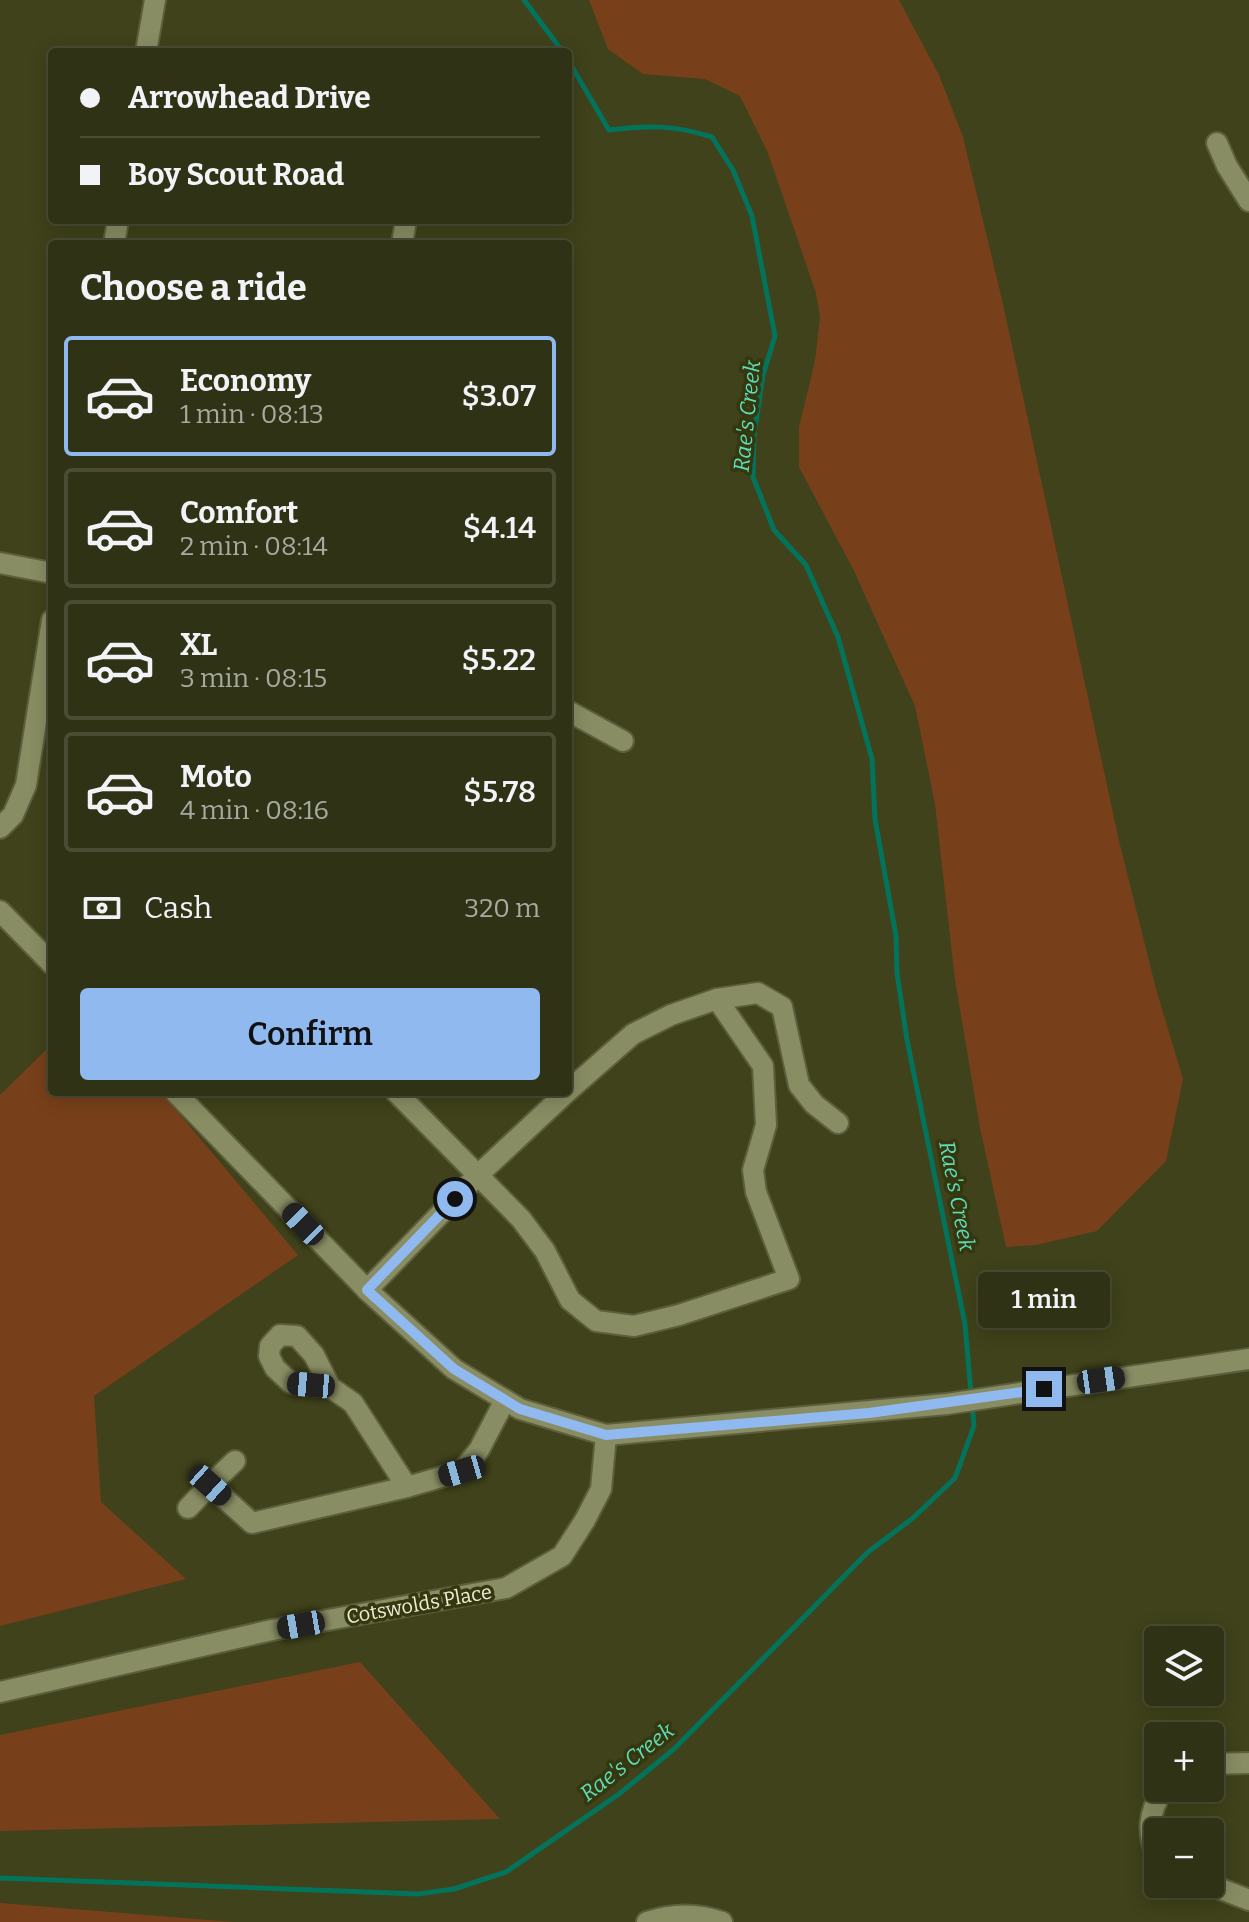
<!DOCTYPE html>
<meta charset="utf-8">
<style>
:root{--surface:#2f3214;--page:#3b3e22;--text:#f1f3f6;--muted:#a7aaa0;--line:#4a4d34;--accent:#90b9f0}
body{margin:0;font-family:Bitter,serif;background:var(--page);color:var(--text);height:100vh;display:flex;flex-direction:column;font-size:30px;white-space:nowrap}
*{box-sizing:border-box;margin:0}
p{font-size:26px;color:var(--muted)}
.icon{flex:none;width:44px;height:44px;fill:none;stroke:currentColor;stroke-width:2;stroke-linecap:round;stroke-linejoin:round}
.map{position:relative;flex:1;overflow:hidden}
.panel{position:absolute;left:48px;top:240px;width:524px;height:856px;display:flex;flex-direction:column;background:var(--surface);border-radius:8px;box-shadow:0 4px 20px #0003,0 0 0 2px var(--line)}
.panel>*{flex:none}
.top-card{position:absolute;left:48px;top:48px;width:524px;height:176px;border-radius:8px;box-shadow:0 4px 20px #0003,0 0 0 2px var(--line);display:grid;align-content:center;height:176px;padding:0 32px;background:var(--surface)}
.controls{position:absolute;left:1144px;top:1626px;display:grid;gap:16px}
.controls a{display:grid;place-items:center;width:80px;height:80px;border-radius:8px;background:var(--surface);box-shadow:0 4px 20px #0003,0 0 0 2px var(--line);font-size:40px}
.end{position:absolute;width:36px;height:36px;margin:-18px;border:10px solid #90b9f0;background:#111;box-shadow:0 0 0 4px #111}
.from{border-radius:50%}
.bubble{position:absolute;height:56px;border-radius:8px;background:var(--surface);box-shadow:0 4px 20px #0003,0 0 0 2px var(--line);font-size:26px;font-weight:600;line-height:56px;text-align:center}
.car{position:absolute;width:24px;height:48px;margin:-24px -12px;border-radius:10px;box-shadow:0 0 6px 2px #0007;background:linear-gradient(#222 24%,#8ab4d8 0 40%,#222 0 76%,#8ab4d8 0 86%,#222 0)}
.top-card b{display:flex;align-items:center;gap:28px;height:76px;font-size:30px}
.top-card b+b{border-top:2px solid var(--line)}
.top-card i{width:20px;height:20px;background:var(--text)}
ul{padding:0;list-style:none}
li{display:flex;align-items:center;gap:24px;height:120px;margin:0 16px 12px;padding:0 16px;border:4px solid var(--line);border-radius:8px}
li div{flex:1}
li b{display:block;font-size:30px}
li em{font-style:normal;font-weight:600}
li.on{border-color:var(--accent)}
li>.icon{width:72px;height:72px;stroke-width:1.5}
h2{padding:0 32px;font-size:36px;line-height:96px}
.pay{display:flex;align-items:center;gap:20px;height:88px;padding:0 32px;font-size:30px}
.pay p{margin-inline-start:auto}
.cta{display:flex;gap:16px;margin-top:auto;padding:16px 32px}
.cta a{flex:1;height:92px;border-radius:8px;background:var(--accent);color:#111;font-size:32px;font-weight:600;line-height:92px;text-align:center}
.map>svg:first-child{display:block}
.green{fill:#78401a}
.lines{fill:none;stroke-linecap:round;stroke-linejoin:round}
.stream{stroke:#04735c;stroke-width:5}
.minor-casing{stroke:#5d5f3c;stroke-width:24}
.minor{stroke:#898d63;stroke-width:20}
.route{stroke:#90b9f0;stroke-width:10}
.labels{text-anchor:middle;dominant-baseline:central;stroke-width:7;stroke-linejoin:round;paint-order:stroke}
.street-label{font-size:20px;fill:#ebeed7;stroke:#35370f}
.water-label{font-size:22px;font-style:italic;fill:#5dddba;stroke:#35370f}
</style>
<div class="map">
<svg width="1249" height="1922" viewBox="0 0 1249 1922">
<rect width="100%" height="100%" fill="#3f421a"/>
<g class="green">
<polygon points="589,0 899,0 939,75 963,137 1003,304 1119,841 1156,989 1183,1079 1166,1161 1097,1231 1036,1245 1006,1247 980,1128 955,980 935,804 915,706 854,571 799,467 799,427 815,361 820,317 816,293 768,153 740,96 705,79 643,74 608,49"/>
<polygon points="52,1044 52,1092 161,1092 298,1255 94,1396 101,1502 186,1579 0,1626 0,1095"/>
<polygon points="360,1662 500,1819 0,1831 0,1735"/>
<polygon points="0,1903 233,1922 0,1922"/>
</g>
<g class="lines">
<g class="stream">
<polyline points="524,0 563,52"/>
<path d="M568,60L609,130C648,125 674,125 712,137L733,170L752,216L775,336L763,375L754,435L753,477L774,530L806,565L838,637L872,759L875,819L896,936L897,973L907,1040L965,1324L971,1394"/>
<polyline points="0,1878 418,1894 454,1889 506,1872 619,1794 674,1749 868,1552 913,1518 955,1478 974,1426 972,1404"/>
</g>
<defs>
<g id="minor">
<polyline points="146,52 155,0"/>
<polyline points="1217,143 1227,166 1249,201"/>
<polyline points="114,244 118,220"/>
<polyline points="402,244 406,220"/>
<polyline points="0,563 52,573"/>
<polyline points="568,711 623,741"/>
<polyline points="0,828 13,815 26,785 52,620"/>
<polyline points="0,911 52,964"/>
<polyline points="568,1091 633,1034 671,1015 717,999 758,993 782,1007 799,1085 814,1104 838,1123"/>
<polyline points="175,1092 367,1290 454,1369 520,1409 606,1435 947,1404 1249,1359"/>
<polyline points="396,1092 521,1219 545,1251 570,1300 596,1321 634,1326 679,1315 789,1279 756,1192 753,1170 766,1125 763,1066 717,999"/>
<polyline points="367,1290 477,1176 567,1092"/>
<polyline points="330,1387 314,1355 297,1336 280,1335 270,1346 269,1356 275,1368 291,1383 330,1387 353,1403 407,1487 462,1471 479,1450 505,1400"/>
<polyline points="235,1461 210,1485 252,1523 407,1487"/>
<polyline points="188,1508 210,1485"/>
<polyline points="0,1692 272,1630 506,1588 562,1556 585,1520 601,1489 606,1435"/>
<polyline points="1210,1764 1249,1763"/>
<path d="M1158,1861C1147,1833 1147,1814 1164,1788"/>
<polyline points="1208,1884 1249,1900"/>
<path d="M647,1922C671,1914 697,1913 722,1922"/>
</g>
</defs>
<use href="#minor" class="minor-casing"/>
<use href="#minor" class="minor"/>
</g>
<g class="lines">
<polyline class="route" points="455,1199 367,1290 454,1369 520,1409 606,1435 869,1413 1044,1389"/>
</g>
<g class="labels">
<g class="street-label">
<text transform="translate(419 1604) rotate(-10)">Cotswolds Place</text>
</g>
<g class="water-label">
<text transform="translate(747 416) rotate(-84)">Rae's Creek</text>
<text transform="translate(957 1196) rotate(79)">Rae's Creek</text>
<text transform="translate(627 1762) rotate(-38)">Rae's Creek</text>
</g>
</g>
</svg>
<div class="controls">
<a><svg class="icon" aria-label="layers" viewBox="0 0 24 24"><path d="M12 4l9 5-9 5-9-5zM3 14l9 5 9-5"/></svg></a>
<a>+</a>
<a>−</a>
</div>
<i class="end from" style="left:455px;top:1199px"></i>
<i class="end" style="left:1044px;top:1389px"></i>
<div class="bubble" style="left:978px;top:1272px;width:132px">1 min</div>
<i class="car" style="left:303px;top:1224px;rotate:316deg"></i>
<i class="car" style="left:1101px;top:1380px;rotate:82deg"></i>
<i class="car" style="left:311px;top:1385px;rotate:275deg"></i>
<i class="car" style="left:462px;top:1471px;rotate:254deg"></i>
<i class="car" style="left:210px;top:1485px;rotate:132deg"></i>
<i class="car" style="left:301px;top:1625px;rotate:260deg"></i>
<div class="top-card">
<b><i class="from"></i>Arrowhead Drive</b>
<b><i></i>Boy Scout Road</b>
</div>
<section class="panel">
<h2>Choose a ride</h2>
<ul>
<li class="on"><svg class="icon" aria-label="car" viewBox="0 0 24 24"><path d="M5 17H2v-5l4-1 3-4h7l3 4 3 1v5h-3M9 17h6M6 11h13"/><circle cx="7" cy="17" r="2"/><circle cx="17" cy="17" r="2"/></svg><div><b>Economy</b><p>1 min · 08:13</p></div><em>$3.07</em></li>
<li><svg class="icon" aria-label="car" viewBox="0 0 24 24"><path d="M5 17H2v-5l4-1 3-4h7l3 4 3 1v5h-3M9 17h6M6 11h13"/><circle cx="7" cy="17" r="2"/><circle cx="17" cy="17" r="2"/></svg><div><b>Comfort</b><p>2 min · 08:14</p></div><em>$4.14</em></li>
<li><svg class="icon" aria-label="car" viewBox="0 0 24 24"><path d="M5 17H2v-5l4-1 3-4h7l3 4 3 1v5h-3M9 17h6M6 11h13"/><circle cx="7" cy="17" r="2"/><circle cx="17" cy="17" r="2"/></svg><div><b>XL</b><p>3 min · 08:15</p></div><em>$5.22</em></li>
<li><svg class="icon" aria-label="car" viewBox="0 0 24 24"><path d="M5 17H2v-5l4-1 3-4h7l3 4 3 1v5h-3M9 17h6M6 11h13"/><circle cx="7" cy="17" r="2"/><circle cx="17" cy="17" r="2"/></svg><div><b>Moto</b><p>4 min · 08:16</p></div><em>$5.78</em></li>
</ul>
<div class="pay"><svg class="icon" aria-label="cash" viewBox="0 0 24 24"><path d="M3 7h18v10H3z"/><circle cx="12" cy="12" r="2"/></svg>Cash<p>320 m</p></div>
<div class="cta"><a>Confirm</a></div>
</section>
</div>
